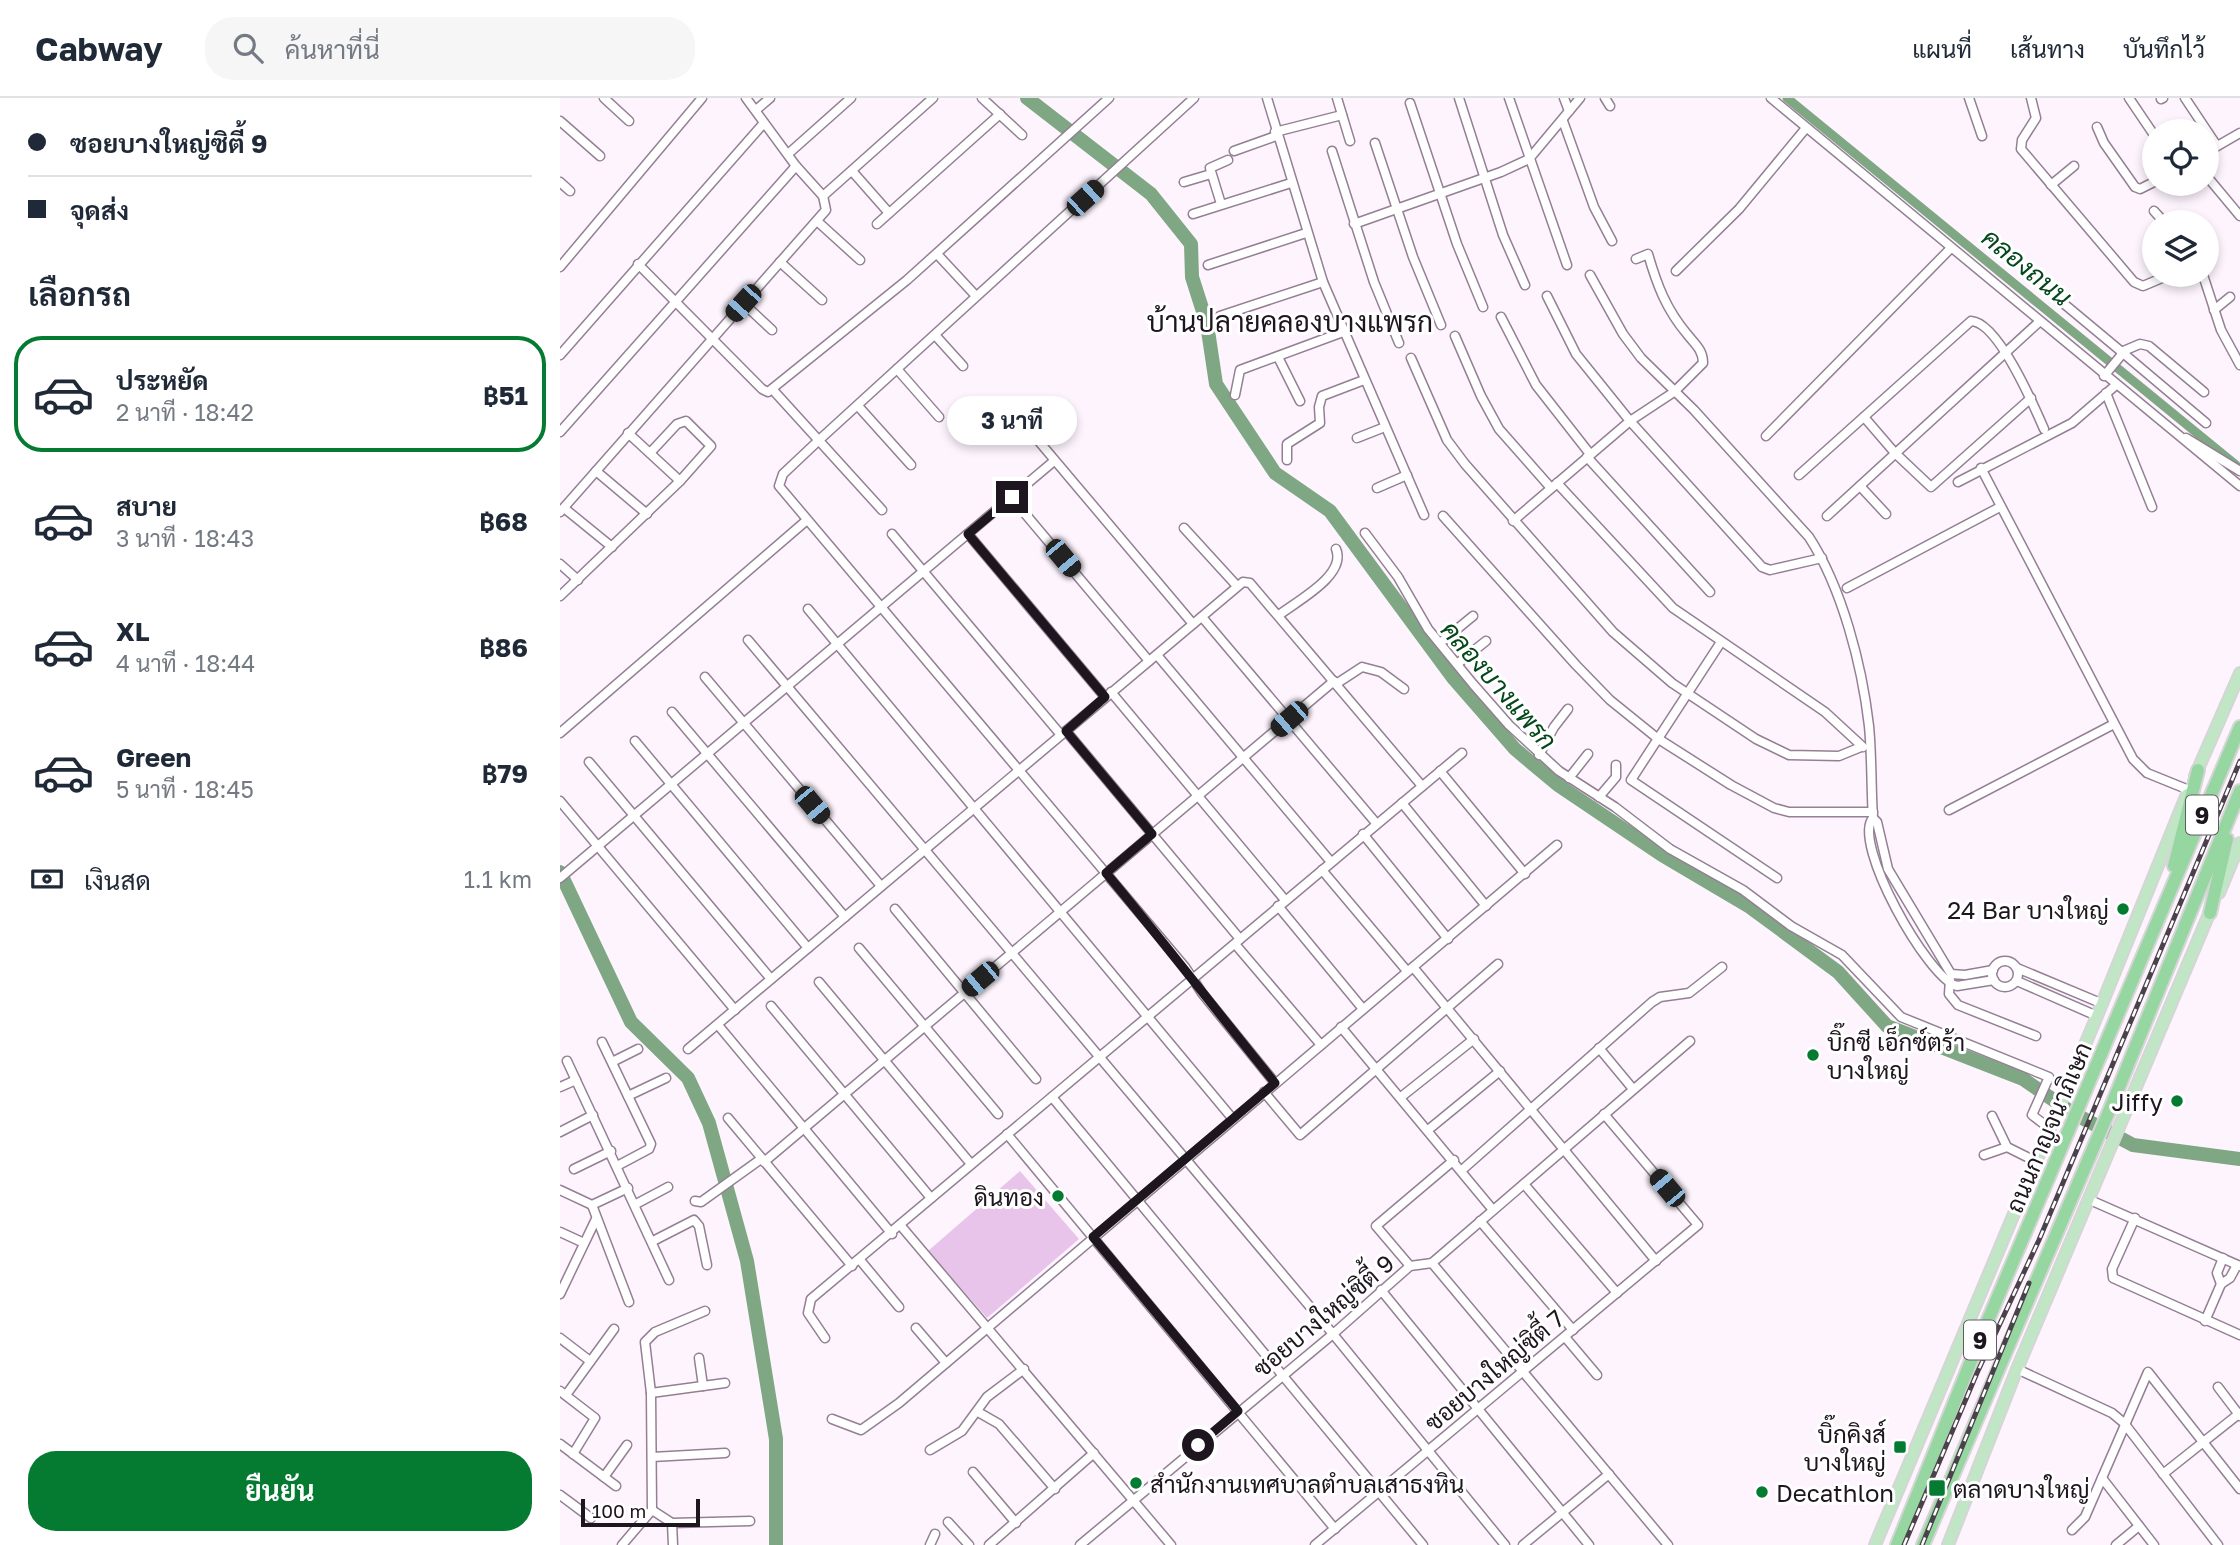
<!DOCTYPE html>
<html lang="th">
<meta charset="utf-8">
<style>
:root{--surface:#fff;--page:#f6f6f7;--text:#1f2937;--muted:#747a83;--line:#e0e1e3;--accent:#057b32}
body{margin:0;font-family:"Golos Text",Sarabun,sans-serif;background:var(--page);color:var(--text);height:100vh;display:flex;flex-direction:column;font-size:26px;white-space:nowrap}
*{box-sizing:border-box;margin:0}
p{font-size:23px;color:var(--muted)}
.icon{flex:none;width:38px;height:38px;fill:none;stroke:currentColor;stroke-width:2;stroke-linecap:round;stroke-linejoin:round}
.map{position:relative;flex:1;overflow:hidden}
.sheet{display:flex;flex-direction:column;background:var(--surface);width:560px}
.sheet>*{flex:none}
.banner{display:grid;align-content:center;height:154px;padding:0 28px;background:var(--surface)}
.buttons{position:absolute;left:1582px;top:21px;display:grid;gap:14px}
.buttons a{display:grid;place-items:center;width:77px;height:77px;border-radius:50%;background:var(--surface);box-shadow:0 4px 10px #0003;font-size:35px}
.scale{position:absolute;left:21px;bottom:18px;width:119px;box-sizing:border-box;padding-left:7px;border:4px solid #1e161e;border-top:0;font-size:19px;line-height:24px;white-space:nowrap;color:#1e161e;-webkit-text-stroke:5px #fff;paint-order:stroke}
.end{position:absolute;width:32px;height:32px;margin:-16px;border:9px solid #1e161e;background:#fff;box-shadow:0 0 0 4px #fff}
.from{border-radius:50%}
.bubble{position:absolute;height:49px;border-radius:24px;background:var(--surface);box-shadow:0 4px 10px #0003;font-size:23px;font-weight:700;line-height:49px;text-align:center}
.car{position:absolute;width:21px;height:42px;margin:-21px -10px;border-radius:9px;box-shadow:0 0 5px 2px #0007;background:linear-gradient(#222 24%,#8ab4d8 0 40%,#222 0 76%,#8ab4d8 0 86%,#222 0)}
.banner b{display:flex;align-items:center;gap:24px;height:66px;font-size:26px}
.banner b+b{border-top:2px solid var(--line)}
.banner i{width:18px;height:18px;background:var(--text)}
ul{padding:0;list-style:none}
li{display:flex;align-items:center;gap:21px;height:116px;margin:0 14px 10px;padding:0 14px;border:4px solid transparent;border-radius:28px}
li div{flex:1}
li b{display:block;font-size:26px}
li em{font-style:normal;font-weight:700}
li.active{border-color:var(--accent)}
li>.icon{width:63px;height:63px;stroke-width:1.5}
h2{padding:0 28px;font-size:32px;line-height:84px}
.pay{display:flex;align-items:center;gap:18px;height:77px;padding:0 28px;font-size:26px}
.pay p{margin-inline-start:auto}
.primary-button{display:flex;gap:14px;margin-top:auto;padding:14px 28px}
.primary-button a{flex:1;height:80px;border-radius:28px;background:var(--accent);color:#fff;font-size:28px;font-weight:700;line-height:80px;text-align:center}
header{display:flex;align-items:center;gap:42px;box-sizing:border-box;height:98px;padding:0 35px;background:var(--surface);border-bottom:2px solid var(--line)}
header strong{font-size:33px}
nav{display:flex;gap:38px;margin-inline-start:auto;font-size:24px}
.search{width:490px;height:63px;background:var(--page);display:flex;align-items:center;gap:18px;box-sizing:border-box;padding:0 24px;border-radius:28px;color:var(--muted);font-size:26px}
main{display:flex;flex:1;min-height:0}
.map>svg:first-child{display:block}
.green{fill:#e9c4ea}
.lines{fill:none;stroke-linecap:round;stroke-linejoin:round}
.canal{stroke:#7fa784;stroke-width:9}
.river{stroke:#7fa784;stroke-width:14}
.minor-casing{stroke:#947f94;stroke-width:11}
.major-casing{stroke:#d6d5d6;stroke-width:14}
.highway-casing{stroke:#d6d5d6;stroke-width:16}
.minor{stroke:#fff;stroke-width:8}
.major{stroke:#c0e6c6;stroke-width:10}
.highway{stroke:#96d6a0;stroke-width:12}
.rail-casing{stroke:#4a414a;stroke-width:5}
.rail{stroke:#fff;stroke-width:2.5;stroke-dasharray:8;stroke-linecap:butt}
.route{stroke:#1e161e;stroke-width:9}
.poi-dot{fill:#057b32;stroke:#fff;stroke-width:2.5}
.labels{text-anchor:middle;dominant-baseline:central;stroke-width:6;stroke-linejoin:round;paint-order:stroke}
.shield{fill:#fff;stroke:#625c62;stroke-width:2}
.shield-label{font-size:23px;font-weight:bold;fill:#1e161e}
.poi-label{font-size:24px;fill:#1e161e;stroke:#fff;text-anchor:end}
.street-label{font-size:24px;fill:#1e161e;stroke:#fff}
.water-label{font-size:26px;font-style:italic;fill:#03471a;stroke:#fff}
.quarter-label{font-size:28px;fill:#1e161e;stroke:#fff}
</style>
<header>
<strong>Cabway</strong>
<div class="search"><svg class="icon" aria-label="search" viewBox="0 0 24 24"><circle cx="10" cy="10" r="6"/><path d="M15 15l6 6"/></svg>ค้นหาที่นี่</div>
<nav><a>แผนที่</a><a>เส้นทาง</a><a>บันทึกไว้</a></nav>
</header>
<main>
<section class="sheet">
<div class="banner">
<b><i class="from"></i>ซอยบางใหญ่ซิตี้ 9</b>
<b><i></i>จุดส่ง</b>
</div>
<h2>เลือกรถ</h2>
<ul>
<li class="active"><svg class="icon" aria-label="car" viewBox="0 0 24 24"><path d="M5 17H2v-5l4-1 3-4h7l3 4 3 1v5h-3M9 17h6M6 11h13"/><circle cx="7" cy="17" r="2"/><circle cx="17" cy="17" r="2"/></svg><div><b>ประหยัด</b><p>2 นาที · 18:42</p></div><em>฿51</em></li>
<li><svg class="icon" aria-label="car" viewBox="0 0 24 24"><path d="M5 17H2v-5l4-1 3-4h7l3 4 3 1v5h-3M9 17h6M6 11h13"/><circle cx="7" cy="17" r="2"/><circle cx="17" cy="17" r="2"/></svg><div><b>สบาย</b><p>3 นาที · 18:43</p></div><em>฿68</em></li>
<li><svg class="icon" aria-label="car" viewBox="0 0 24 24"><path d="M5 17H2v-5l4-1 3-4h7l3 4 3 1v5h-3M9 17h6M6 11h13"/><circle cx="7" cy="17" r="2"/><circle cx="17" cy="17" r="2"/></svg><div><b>XL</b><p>4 นาที · 18:44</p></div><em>฿86</em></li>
<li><svg class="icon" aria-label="car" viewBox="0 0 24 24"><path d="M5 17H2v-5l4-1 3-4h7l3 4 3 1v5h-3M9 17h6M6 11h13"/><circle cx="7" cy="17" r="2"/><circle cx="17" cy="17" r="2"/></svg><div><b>Green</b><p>5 นาที · 18:45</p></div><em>฿79</em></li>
</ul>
<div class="pay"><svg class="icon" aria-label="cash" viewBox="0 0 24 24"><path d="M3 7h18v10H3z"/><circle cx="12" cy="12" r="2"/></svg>เงินสด<p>1.1 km</p></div>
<div class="primary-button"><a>ยืนยัน</a></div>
</section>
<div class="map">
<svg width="1680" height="1447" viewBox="0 0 1680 1447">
<rect width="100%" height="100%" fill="#fdf4fd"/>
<polygon class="green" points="460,1073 519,1141 427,1220 368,1153"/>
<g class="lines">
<polyline class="canal" points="1227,0 1676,367"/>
<g class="river">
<polyline points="467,0 591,96 631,146 632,179 647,226 656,286 715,375 770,413 894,581 955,651 998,687 1102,757 1190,809 1278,874 1327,928 1463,981 1511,1014 1573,1047 1680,1061"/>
<polyline points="0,774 71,924 128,980 149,1025 187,1163 216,1341 216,1447"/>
</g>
<defs>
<g id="minor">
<polyline points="44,0 69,23"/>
<polyline points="422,0 462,37"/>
<polyline points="634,0 258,343 223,376 219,388 625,869 642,895 715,985"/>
<polyline points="707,0 763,184 864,417"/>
<polyline points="777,0 790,43"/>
<polyline points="899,0 943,137 965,187"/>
<polyline points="949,0 1007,167"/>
<polyline points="1004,0 1009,13"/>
<polyline points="1045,0 1050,8"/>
<polyline points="1211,0 1680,388"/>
<polyline points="1409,0 1422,38"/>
<polyline points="1471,0 1476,20 1462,42 1461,51 1574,184 1583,188 1609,177"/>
<polyline points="1569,0 1594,37"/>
<polyline points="1625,0 1657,48"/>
<polyline points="1601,1 1603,0"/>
<polyline points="850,5 897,146 923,209"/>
<polyline points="196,12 210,0"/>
<polyline points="0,23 40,58"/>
<polyline points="1003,23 1034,109 1052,143"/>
<polyline points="1537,29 1544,45 1575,89 1580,91 1594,84"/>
<polyline points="715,34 782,17"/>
<polyline points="815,45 853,159 881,227"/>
<polyline points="674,53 716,38"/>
<polyline points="772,53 814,184 839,245"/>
<polyline points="1647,54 1680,35"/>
<polyline points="228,56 291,0"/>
<polyline points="292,73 329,115"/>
<polyline points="1650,82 1680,118"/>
<polyline points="0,84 10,93"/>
<polyline points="624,84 651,76"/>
<polyline points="1491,87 1514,68"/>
<polyline points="263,98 373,0"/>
<polyline points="661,106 650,70 668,62"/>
<polyline points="1594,113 1604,124"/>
<polyline points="633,116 731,85"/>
<polyline points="257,123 300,162"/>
<polyline points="317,126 440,16"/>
<polyline points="794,126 941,74 969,61 1020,0"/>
<polyline points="377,156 416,198"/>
<path d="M1076,161L1088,156C1097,187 1106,211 1127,236C1135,246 1143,252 1143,265L1114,294L1070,323L1202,469L1210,472L1262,460"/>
<polyline points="220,164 262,202"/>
<polyline points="78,166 202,291 208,294 347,182 549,0"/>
<polyline points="648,167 746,135"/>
<polyline points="0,169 142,0"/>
<polyline points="1116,173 1179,111 1246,30"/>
<path d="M1030,177L1063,236L1081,260L1134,312L1249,439C1282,490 1302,567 1309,628C1312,659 1311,690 1313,720L1317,724L1328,771L1391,876L1405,877L1433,872"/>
<polyline points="1643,177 1661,232 1680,267"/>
<polyline points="1479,185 1563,255 1544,278"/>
<polyline points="183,205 212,232"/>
<polyline points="1654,212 1670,199"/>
<polyline points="660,218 763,184"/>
<polyline points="941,219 976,287 1030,356"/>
<polyline points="375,237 403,268"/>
<polyline points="895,238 921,298 939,331 991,390"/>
<polyline points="1561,254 1580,246 1589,248 1644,294"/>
<polyline points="1563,255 1646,325"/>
<polyline points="0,257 204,25"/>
<polyline points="718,259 740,303"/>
<polyline points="851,260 887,342 905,366 1053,534 1112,585 1196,641 1229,657 1279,658 1301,649"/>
<polyline points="337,271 379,319"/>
<polyline points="213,292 322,412"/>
<polyline points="1546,295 1592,409"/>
<polyline points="675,297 680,272 783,234"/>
<polyline points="298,308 351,367"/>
<polyline points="1304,319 1335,355 1371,389 1471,300"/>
<polyline points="0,334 236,68"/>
<polyline points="471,334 633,526"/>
<polyline points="68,335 120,383"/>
<polyline points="1206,338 1390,151"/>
<polyline points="797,340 825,329"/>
<polyline points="1626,340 1680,373"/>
<polyline points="1027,359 1150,494"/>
<polyline points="727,362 727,346 760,325 759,309 762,298 804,282"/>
<polyline points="1421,370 1573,661 1587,675 1629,692"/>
<polyline points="36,373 87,416"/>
<path d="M1239,377L1411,223C1438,224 1474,308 1484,331"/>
<polyline points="1398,384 1512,325 1556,287"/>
<polyline points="997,385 1113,510 1265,614 1303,649"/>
<polyline points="1300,388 1326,416"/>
<polyline points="817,390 847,377"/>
<polyline points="451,399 589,563"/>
<polyline points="4,410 52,449"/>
<polyline points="0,414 266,112 263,98 236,68 186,0"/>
<polyline points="883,418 1016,567 1050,602 1097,640 1171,687 1214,710 1229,714 1313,714"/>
<polyline points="1267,418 1479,224"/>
<polyline points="953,423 1070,323 1016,256 987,198"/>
<polyline points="624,430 677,488"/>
<polyline points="805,435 838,479 868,531 913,586 949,627 999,673 1055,709 1110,751 1183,792 1231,828 1282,857 1341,919 1489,979 1472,1017 1489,1030"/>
<polyline points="332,436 501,637"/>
<polyline points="408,436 545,599"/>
<polyline points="0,466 18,482"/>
<polyline points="1287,490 1440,409"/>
<polyline points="0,498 120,383 151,348 126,323 117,326 90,355"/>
<polyline points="248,511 672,1020"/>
<path d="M719,517C737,503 787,477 776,451"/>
<polyline points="642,519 816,725"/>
<polyline points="188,542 773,1236 945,1447"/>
<polyline points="1161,544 1071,682 1217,780"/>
<polyline points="880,545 913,518"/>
<polyline points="597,557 771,764"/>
<polyline points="897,566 926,543"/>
<polyline points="145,579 321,788"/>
<polyline points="776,586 802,569 821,574 844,591"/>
<polyline points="551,594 725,802"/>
<polyline points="112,614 285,819"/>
<polyline points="506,633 680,841"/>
<polyline points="0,635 247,422"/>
<polyline points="75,643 248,850"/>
<polyline points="979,657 994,629 1008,611"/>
<polyline points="29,664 211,881"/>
<polyline points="880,673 965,776"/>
<polyline points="1009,680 1028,656"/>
<polyline points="1039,699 1056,679 1056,667"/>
<polyline points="0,703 175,912"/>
<polyline points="842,705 926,808"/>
<polyline points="1389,712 1554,626"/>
<path d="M1313,720C1291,744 1368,881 1397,888L1434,882"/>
<polyline points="803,736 888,841"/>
<polyline points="762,772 847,873"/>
<polyline points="0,780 494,363"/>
<polyline points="718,808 803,911"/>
<polyline points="335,811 476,981"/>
<polyline points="675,846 761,947"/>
<polyline points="299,850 438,1016"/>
<circle cx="1445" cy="876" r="13"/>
<polyline points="853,869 1096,1163"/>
<polyline points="1457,870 1543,906"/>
<polyline points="1390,882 1389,896 1398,907 1476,938"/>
<polyline points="1457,883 1537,918"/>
<polyline points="259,884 411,1066"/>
<polyline points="211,908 371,1100"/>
<polyline points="158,927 332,1136"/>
<polyline points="781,929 933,1112"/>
<polyline points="42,944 91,1046 89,1051 57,1068"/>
<polyline points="1039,950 1073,991"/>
<polyline points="128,951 683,484 690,485 862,688"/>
<polyline points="7,963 109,1182"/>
<polyline points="52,964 78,951"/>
<polyline points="0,989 16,982"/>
<polyline points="704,994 740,1037 938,866"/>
<polyline points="68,998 106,980"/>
<polyline points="492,999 863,1447"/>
<polyline points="841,999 914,941"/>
<polyline points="1432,1018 1447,1049 1475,1063"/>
<polyline points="168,1020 292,1168"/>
<polyline points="868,1032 940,973"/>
<polyline points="0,1034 33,1017"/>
<polyline points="447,1036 775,1431"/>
<polyline points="1424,1057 1447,1049"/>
<polyline points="204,1064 774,583"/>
<polyline points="14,1071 51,1053"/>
<polyline points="902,1072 1092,904 1100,899 1129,895 1162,869"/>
<polyline points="964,1086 1057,1195"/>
<polyline points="0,1092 32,1107 68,1090"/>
<polyline points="1530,1102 1680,1168"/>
<polyline points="135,1103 141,1104 201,1061"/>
<polyline points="76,1106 108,1089"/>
<polyline points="32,1107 69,1204"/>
<polyline points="1575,1120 1552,1171 1553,1180 1680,1237"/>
<polyline points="920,1123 1013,1232"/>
<polyline points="341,1128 611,1447"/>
<polyline points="0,1134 24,1145"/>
<polyline points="93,1143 134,1122 139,1128 147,1167"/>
<polyline points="300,1162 339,1209"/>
<polyline points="872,1165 1108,1447"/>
<polyline points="850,1168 816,1128 894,1062"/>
<polyline points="1661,1186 1657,1175 1663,1160"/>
<polyline points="821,1192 1029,1447"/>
<polyline points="0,1196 36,1121"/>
<polyline points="1645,1223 1661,1186 1670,1180 1677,1167"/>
<polyline points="356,1230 386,1265"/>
<polyline points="1005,1239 1037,1277"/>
<polyline points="0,1240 30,1263"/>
<polyline points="265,1240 248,1215 251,1201 902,655"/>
<polyline points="139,1260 143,1288"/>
<polyline points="1457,1271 1552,1315 1564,1325 1658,1447"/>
<polyline points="1658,1289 1680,1318"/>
<polyline points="0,1293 35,1320 13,1356"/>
<polyline points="91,1295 165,1285"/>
<polyline points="6,1297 54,1231"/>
<polyline points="418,1314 439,1326 495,1391"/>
<polyline points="272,1321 301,1332 339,1305 997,747"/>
<polyline points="0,1346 56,1388"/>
<polyline points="370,1352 402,1333 427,1299 464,1271"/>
<polyline points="92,1359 165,1355"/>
<polyline points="413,1374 456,1425"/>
<polyline points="1603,1376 1680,1315"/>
<polyline points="44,1379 67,1347"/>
<polyline points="1542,1380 1594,1447"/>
<polyline points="0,1397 31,1420"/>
<polyline points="92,1412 112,1425 190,1423"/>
<polyline points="388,1424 409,1447"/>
<polyline points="112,1425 113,1447"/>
<polyline points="1512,1432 1525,1419 1588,1274 1680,1391"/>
<polyline points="62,1447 92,1412 91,1295 85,1244 95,1234 145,1213"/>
<polyline points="370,1447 375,1436"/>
<polyline points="429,1447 534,1355"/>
<polyline points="520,1447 773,1236 850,1168 872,1165 1130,943"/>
<polyline points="755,1447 1138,1127 1044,1016"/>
<polyline points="963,1447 1049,1376"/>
<polyline points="1556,1447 1579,1428"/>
</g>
<g id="major">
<polyline points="1635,678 1680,575"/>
<polyline points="1659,795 1680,745"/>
<polyline points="1315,1447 1537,918 1627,696"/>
<polyline points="1388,1447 1457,1271 1652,809"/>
</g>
<g id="highway">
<polyline points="1614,768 1638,672"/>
<polyline points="1650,815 1667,741"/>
<polyline points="1337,1447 1417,1248 1680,629"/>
<polyline points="1363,1447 1550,1011 1680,693"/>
</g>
</defs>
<use href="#minor" class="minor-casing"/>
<use href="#major" class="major-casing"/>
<use href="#highway" class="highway-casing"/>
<use href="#minor" class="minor"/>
<use href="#major" class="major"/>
<use href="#highway" class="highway"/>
<defs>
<g id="rail">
<polyline points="1344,1447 1417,1275 1479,1142 1680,663"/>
<polyline points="1362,1447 1469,1185"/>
</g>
</defs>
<use href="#rail" class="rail-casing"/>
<use href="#rail" class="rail"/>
</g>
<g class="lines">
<path class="route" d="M452,399L408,436L545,599L506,633L592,736L546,775C604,844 658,915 715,985L533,1139L678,1313L638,1347"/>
</g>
<g class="poi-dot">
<circle cx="1563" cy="811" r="7"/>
<circle cx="1253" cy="957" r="7"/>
<circle cx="1617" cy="1003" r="7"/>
<circle cx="498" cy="1098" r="7"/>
<rect x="1333" y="1342" width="14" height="14" rx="3.5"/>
<circle cx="576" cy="1385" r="7"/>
<rect x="1368" y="1381" width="18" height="18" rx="3.5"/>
<circle cx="1202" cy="1394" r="7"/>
</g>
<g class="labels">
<g class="shield">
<rect x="1626" y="697.5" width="32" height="39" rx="5"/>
<rect x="1404" y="1222.5" width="32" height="39" rx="5"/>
</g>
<g class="shield-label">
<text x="1642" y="717">9</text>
<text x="1420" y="1242">9</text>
</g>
<g class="poi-label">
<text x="1549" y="811">24 Bar บางใหญ่</text>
<text x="1267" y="943" text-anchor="start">บิ๊กซี เอ็กซ์ตร้า<tspan x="1267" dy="28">บางใหญ่</tspan></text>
<text x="1603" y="1003">Jiffy</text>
<text x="484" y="1098">ดินทอง</text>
<text x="1326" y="1335">บิ๊กคิงส์<tspan x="1326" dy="28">บางใหญ่</tspan></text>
<text x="590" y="1385" text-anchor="start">สำนักงานเทศบาลตำบลเสาธงหิน</text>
<text x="1393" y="1390" text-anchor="start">ตลาดบางใหญ่</text>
<text x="1216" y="1394" text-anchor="start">Decathlon</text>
</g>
<g class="street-label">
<text transform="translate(1488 1029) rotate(-67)">ถนนกาญจนาภิเษก</text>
<text transform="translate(763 1217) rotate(-40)">ซอยบางใหญ่ซิตี้ 9</text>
<text transform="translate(934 1272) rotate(-40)">ซอยบางใหญ่ซิตี้ 7</text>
</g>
<g class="water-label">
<text transform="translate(1467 169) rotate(39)">คลองถนน</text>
<text transform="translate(939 587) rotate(49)">คลองบางแพรก</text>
</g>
<g class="quarter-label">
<text x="730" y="223">บ้านปลายคลองบางแพรก</text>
</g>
</g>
</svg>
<div class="buttons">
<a><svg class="icon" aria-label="locate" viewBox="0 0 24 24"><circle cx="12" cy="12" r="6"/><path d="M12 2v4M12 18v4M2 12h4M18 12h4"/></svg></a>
<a><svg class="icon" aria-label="layers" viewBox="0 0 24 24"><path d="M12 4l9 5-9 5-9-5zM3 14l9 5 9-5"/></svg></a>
</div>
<div class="scale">100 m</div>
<i class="end from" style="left:638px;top:1347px"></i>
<i class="end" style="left:452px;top:399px"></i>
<div class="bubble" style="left:387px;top:298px;width:130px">3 นาที</div>
<i class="car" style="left:525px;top:100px;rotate:48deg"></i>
<i class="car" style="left:183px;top:205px;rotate:222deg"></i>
<i class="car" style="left:503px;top:460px;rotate:140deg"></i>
<i class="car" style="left:729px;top:621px;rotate:229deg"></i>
<i class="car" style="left:252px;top:707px;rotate:140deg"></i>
<i class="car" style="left:420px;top:881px;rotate:230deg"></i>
<i class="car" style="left:1107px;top:1090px;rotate:320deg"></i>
</div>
</main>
